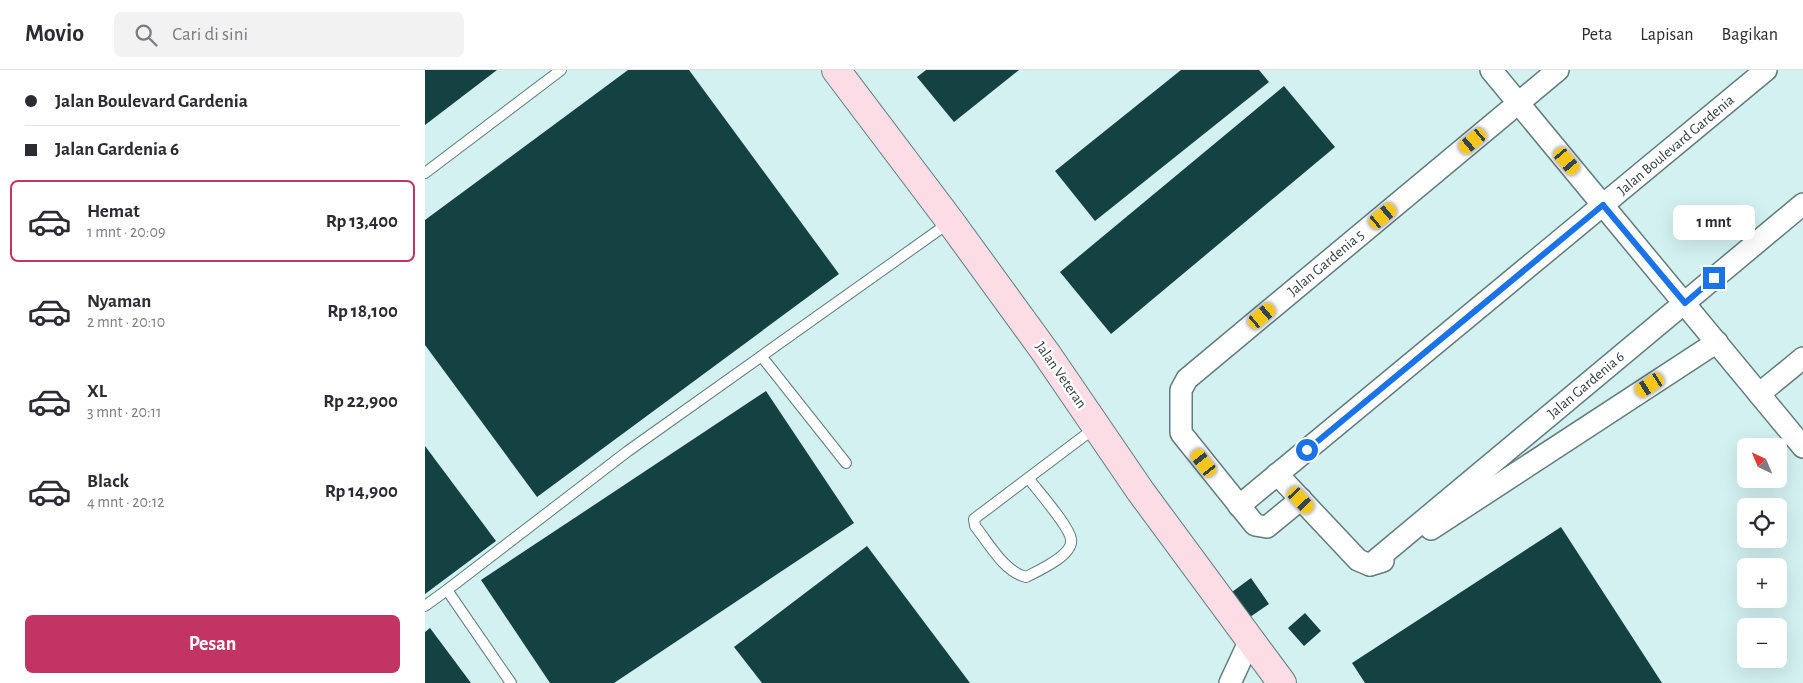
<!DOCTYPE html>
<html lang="id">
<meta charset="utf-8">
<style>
:root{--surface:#fff;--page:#f2f2f3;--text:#2b2b33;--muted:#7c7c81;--line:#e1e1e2;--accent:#c13463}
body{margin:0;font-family:"Alegreya Sans",sans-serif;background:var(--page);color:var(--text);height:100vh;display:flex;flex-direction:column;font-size:19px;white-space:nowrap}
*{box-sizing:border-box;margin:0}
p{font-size:16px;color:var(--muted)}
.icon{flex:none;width:28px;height:28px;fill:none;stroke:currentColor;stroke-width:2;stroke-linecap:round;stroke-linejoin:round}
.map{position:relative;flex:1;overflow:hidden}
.details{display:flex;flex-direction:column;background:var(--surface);width:425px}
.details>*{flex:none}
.top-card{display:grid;align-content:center;height:110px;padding:0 25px;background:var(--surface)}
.needle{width:32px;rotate:316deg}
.fabs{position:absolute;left:1312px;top:368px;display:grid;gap:10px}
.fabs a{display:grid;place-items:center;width:50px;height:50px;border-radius:8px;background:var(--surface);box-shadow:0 5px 20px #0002;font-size:25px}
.end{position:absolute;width:22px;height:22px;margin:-11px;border:6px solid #1a73e8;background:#fff;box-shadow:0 0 0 2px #fff}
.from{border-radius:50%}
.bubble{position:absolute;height:35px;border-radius:8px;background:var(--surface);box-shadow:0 5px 20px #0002;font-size:16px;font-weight:700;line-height:35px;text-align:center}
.car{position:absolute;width:15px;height:30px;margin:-15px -8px;border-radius:6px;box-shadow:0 0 4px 1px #0007;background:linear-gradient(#f5c518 24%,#345 0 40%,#f5c518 0 76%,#345 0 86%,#f5c518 0)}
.top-card b{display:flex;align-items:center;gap:18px;height:48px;font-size:19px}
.top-card b+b{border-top:1px solid var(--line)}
.top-card i{width:12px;height:12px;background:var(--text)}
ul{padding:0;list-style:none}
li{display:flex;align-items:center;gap:15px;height:82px;margin:0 10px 8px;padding:0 15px;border:2px solid transparent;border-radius:8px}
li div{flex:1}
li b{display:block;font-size:19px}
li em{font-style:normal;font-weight:700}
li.on{border-color:var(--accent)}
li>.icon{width:45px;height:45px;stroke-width:1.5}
.cta{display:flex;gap:10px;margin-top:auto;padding:10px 25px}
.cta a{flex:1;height:58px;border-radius:8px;background:var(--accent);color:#fff;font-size:20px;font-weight:700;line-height:58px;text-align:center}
header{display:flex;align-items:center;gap:30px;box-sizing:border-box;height:70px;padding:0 25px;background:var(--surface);border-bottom:1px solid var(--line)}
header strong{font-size:24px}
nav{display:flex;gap:28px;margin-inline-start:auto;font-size:18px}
.search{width:350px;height:45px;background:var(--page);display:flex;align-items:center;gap:12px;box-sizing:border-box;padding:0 18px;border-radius:8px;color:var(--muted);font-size:19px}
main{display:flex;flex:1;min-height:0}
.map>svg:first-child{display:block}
.building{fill:#144141}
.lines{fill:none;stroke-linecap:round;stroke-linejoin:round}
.service-casing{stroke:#617c7c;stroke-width:12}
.minor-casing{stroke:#617c7c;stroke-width:24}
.secondary-casing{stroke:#617c7c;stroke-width:30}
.service{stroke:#fff;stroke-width:10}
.minor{stroke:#fff;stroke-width:21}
.secondary{stroke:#fcdde5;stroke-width:28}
.route{stroke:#1a73e8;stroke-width:6}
.labels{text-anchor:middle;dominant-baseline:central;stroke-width:5;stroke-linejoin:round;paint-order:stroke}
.street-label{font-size:15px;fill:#344040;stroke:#fff}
</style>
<header>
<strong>Movio</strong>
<div class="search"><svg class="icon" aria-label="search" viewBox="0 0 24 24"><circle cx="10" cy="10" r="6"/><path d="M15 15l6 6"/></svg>Cari di sini</div>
<nav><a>Peta</a><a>Lapisan</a><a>Bagikan</a></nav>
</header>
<main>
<section class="details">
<div class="top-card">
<b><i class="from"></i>Jalan Boulevard Gardenia</b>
<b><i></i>Jalan Gardenia 6</b>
</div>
<ul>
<li class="on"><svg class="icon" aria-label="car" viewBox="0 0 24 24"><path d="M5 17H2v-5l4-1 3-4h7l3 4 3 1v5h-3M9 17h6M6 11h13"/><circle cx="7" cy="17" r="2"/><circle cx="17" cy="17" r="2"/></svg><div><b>Hemat</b><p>1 mnt · 20:09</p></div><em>Rp 13,400</em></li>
<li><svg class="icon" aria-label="car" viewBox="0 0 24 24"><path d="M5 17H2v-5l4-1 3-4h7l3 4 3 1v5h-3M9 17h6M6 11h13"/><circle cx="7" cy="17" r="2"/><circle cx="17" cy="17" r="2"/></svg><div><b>Nyaman</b><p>2 mnt · 20:10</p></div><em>Rp 18,100</em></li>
<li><svg class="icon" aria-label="car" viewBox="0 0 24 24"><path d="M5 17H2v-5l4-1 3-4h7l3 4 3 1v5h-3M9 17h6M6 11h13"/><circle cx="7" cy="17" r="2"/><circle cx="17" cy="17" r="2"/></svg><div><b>XL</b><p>3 mnt · 20:11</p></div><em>Rp 22,900</em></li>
<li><svg class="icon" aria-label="car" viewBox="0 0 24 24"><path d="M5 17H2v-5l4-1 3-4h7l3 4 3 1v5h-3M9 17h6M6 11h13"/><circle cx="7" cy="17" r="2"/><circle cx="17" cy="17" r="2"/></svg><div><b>Black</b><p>4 mnt · 20:12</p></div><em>Rp 14,900</em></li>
</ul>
<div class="cta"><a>Pesan</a></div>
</section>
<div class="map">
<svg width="1378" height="613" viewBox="0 0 1378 613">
<rect width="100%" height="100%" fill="#d3f1f1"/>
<g class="building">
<polygon points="0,0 72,0 0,55"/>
<polygon points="203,0 264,0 414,204 112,427 0,275 0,150"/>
<polygon points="501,0 594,0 529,52 492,7"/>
<polygon points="756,0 834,0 844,12 670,151 630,101"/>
<polygon points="859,16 910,77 686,264 635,202"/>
<polygon points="341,321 429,453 189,613 125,613 56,510"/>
<polygon points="0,376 71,471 0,524"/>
<polygon points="1136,457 1237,613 940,613 927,593"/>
<polygon points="442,476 545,613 337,613 309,577"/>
<polygon points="826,508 844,534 825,547 807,522"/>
<polygon points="880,543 896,561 879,576 863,558"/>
<polygon points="5,558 46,613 0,613 0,562"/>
</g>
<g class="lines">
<defs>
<g id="service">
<polyline points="0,103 136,0"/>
<polyline points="337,287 421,393"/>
<path d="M604,409C613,421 644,456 646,469C649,485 613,501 601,507C579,502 563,472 550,456L549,449L671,357"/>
<polyline points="22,520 203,381 525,152"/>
<polyline points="0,536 22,520 86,613"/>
</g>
<g id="minor">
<polyline points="1066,0 1378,377"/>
<polyline points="1334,324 1378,288"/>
<polyline points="852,404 933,490 945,495 958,491"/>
<polyline points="876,429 842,457 830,455 756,363 756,320 762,309 1133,0"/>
<polyline points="814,436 1341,0"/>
<polyline points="1006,459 1292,272"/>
<polyline points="945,495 1378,134"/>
<polyline points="805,613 825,570"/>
</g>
<polyline id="secondary" points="411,0 525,151 621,283 716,422 857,613"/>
</defs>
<use href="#service" class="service-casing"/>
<use href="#minor" class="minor-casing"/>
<use href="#secondary" class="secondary-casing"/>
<use href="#service" class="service"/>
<use href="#minor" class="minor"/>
<use href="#secondary" class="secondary"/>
</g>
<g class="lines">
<polyline class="route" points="882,380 1178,135 1260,233 1289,208"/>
</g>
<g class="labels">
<g class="street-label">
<text transform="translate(1251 75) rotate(-40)">Jalan Boulevard Gardenia</text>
<text transform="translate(901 193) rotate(-40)">Jalan Gardenia 5</text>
<text transform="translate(636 305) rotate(55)">Jalan Veteran</text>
<text transform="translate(1161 315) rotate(-40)">Jalan Gardenia 6</text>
</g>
</g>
</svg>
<div class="fabs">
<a><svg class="needle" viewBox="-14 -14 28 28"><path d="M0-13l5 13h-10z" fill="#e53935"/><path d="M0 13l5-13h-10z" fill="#7c7c81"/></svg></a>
<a><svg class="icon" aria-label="locate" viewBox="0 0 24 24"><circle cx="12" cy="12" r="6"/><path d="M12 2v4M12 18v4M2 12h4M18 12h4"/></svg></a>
<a>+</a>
<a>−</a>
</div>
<i class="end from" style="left:882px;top:380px"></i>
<i class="end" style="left:1289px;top:208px"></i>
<div class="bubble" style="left:1248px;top:135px;width:82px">1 mnt</div>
<i class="car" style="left:1048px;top:71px;rotate:230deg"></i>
<i class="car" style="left:1142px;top:91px;rotate:140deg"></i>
<i class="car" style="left:958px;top:146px;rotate:50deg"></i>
<i class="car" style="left:837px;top:246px;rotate:50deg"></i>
<i class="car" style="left:1225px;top:315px;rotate:237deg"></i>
<i class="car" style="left:779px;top:393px;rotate:322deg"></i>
<i class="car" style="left:876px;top:430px;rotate:137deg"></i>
</div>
</main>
